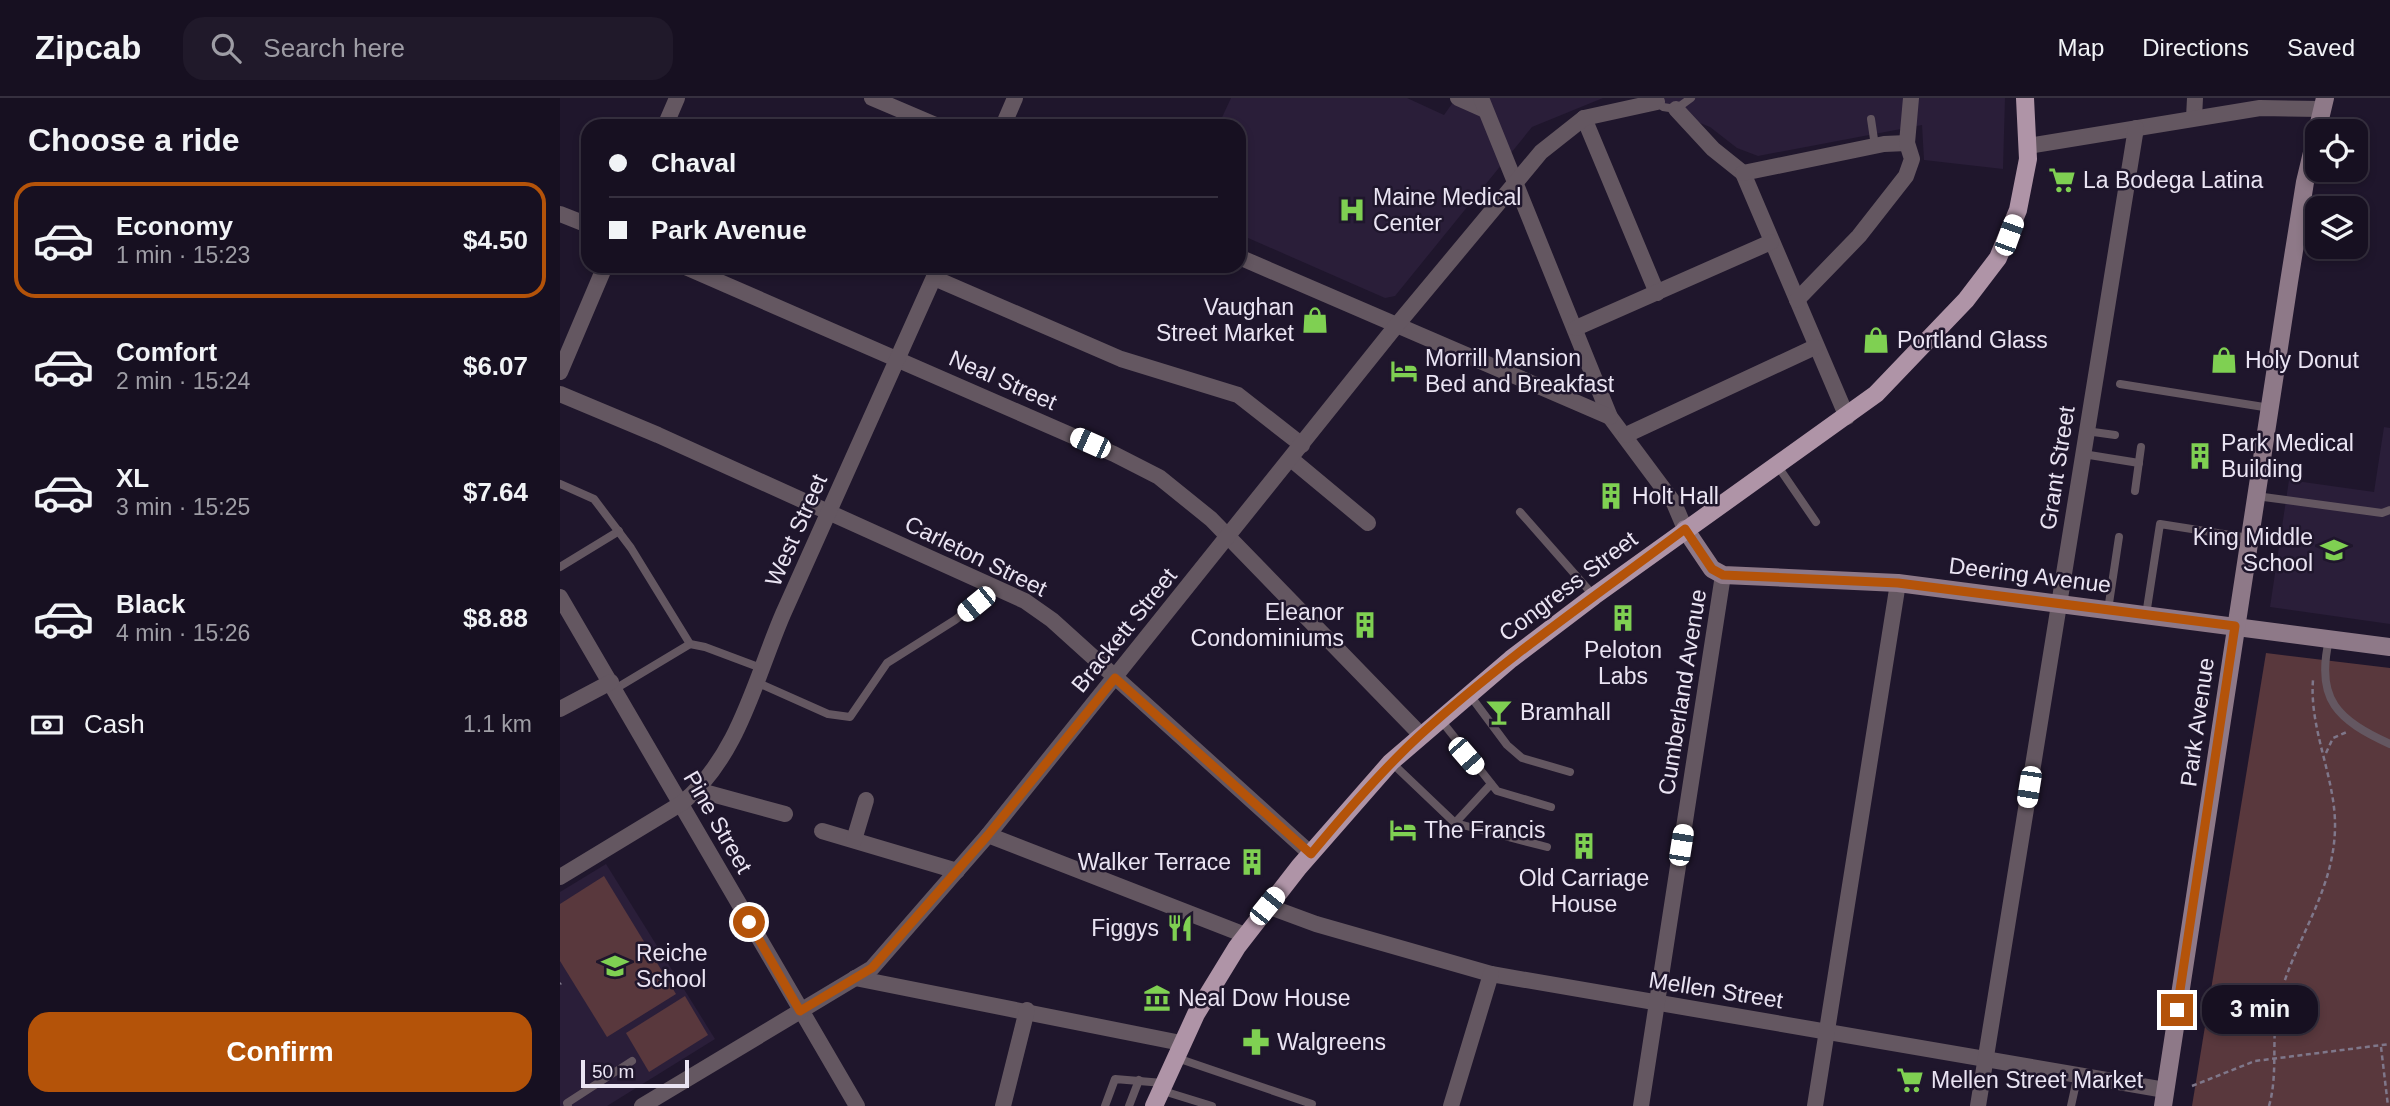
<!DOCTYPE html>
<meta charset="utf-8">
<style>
:root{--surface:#171021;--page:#20192a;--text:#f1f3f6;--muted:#9e9da5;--line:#36303f;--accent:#b45309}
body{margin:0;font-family:Arial,sans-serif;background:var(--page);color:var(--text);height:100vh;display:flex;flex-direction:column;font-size:26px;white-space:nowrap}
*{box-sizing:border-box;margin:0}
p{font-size:23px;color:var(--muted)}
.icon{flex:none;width:38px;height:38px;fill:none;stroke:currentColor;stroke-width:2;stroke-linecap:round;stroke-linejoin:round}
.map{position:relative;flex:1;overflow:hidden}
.side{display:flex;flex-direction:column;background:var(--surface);width:560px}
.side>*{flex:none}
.hud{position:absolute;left:21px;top:21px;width:665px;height:154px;border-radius:21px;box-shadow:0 4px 10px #0003,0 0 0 2px var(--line);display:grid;align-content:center;height:154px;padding:0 28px;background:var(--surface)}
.controls{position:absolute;left:1745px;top:21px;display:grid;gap:14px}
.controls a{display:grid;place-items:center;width:63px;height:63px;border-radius:14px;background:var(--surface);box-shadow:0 4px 10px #0003,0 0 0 2px var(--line);font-size:35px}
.scale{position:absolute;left:21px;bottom:18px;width:108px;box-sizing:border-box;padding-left:7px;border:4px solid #eae4f3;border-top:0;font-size:19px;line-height:24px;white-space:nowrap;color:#eae4f3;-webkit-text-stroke:5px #1f162c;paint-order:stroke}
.end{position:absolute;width:32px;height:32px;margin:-16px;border:9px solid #b45309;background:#fff;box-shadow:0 0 0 4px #fff}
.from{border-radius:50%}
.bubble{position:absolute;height:49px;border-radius:21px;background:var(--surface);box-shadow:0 4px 10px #0003,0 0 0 2px var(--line);font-size:23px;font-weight:700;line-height:49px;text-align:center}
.car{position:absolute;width:21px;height:42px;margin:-21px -10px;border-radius:9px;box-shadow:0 0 5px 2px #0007;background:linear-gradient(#fff 24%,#345 0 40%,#fff 0 76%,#345 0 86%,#fff 0)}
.hud b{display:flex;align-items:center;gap:24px;height:66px;font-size:26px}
.hud b+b{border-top:2px solid var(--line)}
.hud i{width:18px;height:18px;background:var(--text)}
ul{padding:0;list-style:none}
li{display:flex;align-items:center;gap:21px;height:116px;margin:0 14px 10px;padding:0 14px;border:4px solid transparent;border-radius:21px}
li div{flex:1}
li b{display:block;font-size:26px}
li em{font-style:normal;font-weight:700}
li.on{border-color:var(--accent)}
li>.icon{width:63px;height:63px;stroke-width:1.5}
h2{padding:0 28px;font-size:32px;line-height:84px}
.pay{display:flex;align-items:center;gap:18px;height:77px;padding:0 28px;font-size:26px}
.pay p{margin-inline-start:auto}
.cta{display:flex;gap:14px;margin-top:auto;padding:14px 28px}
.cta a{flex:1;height:80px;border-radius:21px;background:var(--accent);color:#fff;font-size:28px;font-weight:700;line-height:80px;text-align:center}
header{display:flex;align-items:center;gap:42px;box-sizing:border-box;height:98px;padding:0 35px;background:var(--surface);border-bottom:2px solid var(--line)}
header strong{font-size:33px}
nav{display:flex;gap:38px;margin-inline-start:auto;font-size:24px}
.search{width:490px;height:63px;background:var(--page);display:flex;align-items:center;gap:18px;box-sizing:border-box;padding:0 24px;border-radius:21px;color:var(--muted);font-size:26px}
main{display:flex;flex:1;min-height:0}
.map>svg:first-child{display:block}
.built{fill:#2a1e39}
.green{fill:#59383d}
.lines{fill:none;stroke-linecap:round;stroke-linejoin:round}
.path{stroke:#7f778a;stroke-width:2.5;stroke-dasharray:5 3.5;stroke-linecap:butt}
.service{stroke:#645761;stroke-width:8}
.minor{stroke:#645761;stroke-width:16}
.secondary{stroke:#8e7988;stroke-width:18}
.primary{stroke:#af94a7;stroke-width:18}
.route{stroke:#b45309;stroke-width:9}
.labels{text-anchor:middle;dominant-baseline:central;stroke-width:5;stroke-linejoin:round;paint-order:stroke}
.poi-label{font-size:23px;fill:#eae4f3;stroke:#1f162c;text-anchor:start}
.street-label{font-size:23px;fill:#eae4f3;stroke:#1f162c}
</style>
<header>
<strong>Zipcab</strong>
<div class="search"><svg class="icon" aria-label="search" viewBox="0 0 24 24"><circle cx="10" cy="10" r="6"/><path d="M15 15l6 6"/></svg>Search here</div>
<nav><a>Map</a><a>Directions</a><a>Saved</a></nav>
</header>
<main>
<section class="side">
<h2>Choose a ride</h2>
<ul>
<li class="on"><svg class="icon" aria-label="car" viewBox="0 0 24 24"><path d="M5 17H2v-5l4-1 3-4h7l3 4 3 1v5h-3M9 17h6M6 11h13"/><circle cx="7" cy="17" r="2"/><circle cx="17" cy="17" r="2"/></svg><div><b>Economy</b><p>1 min · 15:23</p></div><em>$4.50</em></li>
<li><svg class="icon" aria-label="car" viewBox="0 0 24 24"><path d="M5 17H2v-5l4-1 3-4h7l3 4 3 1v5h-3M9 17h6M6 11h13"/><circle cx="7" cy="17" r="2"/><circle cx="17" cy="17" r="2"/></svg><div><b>Comfort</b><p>2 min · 15:24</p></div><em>$6.07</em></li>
<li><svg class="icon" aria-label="car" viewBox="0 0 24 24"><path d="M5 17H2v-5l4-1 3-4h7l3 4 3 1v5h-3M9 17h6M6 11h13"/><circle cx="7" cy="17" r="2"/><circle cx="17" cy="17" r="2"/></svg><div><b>XL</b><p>3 min · 15:25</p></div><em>$7.64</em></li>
<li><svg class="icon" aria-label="car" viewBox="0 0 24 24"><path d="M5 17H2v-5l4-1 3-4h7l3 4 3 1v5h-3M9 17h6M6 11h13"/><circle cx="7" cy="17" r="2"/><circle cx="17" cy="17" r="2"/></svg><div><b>Black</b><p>4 min · 15:26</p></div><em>$8.88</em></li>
</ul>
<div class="pay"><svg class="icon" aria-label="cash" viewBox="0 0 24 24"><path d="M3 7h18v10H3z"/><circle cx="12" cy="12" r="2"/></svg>Cash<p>1.1 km</p></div>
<div class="cta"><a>Confirm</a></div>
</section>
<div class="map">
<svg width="1830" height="1008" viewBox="0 0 1830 1008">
<rect width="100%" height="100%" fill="#1f162c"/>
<g class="built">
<polygon points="671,0 847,0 884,17 896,0 1043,0 972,29 835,198 825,200 679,136 679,28 658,28"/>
<polygon points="1077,0 1445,0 1443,71 1364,62 1362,27 1198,58 1177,50 1150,29"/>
<polygon points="1824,329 1830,330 1830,526 1710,509 1729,382 1814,394"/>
<polygon points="46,766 155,941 47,1008 0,1008 0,794"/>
</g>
<g class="green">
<polygon points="1706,555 1830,570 1830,1008 1632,1008"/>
<polygon points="44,778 116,896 47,939 0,863 0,806"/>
<polygon points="125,898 148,937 89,974 66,935"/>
</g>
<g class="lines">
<g class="path">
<polyline points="1766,655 1773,640 1787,634"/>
<polyline points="0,886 1,885"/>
<polyline points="1821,949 1828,1008"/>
<polyline points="1632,988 1695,963 1830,946"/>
<path d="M1709,1008C1719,973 1710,937 1719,902C1734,842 1774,794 1775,730C1776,680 1749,632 1753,582"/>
</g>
<g class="service">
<polyline points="1096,2 1103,9 1116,11 1131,0"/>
<polyline points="1311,21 1315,48"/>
<polyline points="1560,286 1710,310"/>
<polyline points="1526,333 1555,337"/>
<polyline points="1523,356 1579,365"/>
<polyline points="1217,367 1256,424"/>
<polyline points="0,386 34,401 71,450 130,546 145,549 201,570"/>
<polyline points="1575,393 1581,349"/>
<polyline points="1696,398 1822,415 1830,412"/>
<polyline points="960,414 1034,498"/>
<polyline points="0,469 59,433"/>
<polyline points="1548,512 1559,439"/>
<polyline points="1586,517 1600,426 1689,440"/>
<path d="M1769,542C1755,602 1778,622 1830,646"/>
<polyline points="196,584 268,616 290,619 327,565 395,522 437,489"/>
<polyline points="55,591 130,546"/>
<polyline points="909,596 947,647 962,660 1010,674"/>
<polyline points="880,621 937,693 991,709"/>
<polyline points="831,664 895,725 987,749"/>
<polyline points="895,725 931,686"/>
<polyline points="617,960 752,1006"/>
<polyline points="600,992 652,1008"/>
<polyline points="8,1008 7,1005 72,963"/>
<polyline points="545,1008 555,981 603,985"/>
<polyline points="569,1008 579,982"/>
<polyline points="1511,1008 1518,976"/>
</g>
<g class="minor">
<polyline points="312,0 378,28"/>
<polyline points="898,0 925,12"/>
<polyline points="921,0 1050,319 1114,405 1125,431"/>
<polyline points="1116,11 1153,51 1183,75"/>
<polyline points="1024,20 1097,195"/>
<polyline points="1634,20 1635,0"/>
<polyline points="105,28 117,0"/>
<polyline points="443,28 455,0"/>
<polyline points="1468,48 1700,10 1761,11"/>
<polyline points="1183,75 1287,319"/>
<polyline points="1183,75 1324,46 1347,45"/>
<polyline points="0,116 28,127"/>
<polyline points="679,159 1050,319"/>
<polyline points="123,168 554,356 599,379 651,421 860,636"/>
<polyline points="374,180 561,261 678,297 742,347"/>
<polyline points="1237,202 1299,138 1346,78 1352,61 1347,45 1351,0"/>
<polyline points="1016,230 1211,144"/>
<polyline points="0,274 45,168"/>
<polyline points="0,296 98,337 465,503 492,522 751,756"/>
<polyline points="1066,337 1255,249"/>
<polyline points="731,361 808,425"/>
<polyline points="0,499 297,1008"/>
<polyline points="0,611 51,584"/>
<polyline points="137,692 225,716"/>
<polyline points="262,733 397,773"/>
<polyline points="428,737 685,837"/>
<polyline points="294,742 306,702"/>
<path d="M0,779L122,705C179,658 195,581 223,516C275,400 327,284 379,168"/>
<polyline points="707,808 756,826 931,876 1605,992"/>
<polyline points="295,880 621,945"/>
<polyline points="82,1008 312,870 428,737 836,228 981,54 1024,20 1097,4"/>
<polyline points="443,1008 467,912"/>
<polyline points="891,1008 931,876"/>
<polyline points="1081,1008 1163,477"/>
<polyline points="1255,1008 1338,485"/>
<polyline points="1418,1008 1576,30"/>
</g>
<g class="secondary">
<polyline points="1125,431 1152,471 1163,477 1338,485 1830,549"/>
<polyline points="1603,1008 1729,184 1745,84 1765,0"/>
</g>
<polyline class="primary" points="594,1008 636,916 677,849 739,769 831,664 951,561 1034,498 1316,296 1406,202 1438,160 1458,112 1468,61 1465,0"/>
</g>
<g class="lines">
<path class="route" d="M189,824L240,913L312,870L428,737L555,580L751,756C785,715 820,674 859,638C942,562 1036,498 1125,431L1152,471L1163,477L1338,485L1675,528L1617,912"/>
</g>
<defs>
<symbol id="supermarket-bare" viewBox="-9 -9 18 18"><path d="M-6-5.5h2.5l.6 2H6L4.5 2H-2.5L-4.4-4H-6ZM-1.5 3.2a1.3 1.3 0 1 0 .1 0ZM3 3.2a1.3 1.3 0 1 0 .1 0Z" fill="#7fd052" stroke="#1f162c" stroke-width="2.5" paint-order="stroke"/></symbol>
<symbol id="hospital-bare" viewBox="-9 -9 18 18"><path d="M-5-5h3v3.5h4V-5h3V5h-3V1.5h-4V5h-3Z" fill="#7fd052" stroke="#1f162c" stroke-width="2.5" paint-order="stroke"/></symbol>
<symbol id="shop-bare" viewBox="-9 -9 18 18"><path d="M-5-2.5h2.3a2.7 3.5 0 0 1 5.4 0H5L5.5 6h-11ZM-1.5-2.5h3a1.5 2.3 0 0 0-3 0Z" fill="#7fd052" stroke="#1f162c" stroke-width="2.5" paint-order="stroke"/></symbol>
<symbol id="hotel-bare" viewBox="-9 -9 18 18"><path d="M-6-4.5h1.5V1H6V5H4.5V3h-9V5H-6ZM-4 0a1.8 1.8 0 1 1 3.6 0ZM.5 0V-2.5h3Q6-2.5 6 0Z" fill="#7fd052" stroke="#1f162c" stroke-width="2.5" paint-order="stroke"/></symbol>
<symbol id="building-bare" viewBox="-9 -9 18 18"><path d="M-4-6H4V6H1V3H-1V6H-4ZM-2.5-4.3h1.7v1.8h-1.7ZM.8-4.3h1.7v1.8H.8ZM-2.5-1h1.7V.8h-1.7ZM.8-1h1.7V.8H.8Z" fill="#7fd052" stroke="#1f162c" stroke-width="2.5" paint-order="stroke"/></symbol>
<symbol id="school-bare" viewBox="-9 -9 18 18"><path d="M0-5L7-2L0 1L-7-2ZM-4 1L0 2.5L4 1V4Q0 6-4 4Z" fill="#7fd052" stroke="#1f162c" stroke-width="2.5" paint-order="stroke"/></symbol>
<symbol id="bar-bare" viewBox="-9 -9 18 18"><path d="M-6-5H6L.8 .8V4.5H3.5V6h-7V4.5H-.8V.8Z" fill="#7fd052" stroke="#1f162c" stroke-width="2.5" paint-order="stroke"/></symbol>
<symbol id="restaurant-bare" viewBox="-9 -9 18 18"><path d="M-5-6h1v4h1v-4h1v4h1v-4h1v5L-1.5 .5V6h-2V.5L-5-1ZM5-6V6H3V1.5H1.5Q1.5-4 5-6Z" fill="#7fd052" stroke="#1f162c" stroke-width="2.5" paint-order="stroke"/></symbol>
<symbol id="museum-bare" viewBox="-9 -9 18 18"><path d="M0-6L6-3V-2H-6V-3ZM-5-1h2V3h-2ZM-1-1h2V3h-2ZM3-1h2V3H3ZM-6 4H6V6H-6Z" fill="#7fd052" stroke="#1f162c" stroke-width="2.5" paint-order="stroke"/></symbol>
<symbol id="pharmacy-bare" viewBox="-9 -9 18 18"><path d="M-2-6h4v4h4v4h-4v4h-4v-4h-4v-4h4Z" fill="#7fd052" stroke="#1f162c" stroke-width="2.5" paint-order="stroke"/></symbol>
</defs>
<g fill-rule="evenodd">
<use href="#supermarket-bare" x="1483" y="63" width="38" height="38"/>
<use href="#hospital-bare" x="773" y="93" width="38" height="38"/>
<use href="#shop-bare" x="736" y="203" width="38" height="38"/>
<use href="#shop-bare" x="1297" y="223" width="38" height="38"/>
<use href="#shop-bare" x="1645" y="243" width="38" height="38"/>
<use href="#hotel-bare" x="825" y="254" width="38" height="38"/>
<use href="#building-bare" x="1621" y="339" width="38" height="38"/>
<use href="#building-bare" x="1032" y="379" width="38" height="38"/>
<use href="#school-bare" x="1755" y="433" width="38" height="38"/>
<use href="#building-bare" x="1044" y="501" width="38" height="38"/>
<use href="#building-bare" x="786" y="508" width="38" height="38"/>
<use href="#bar-bare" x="920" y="595" width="38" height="38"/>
<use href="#hotel-bare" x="824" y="713" width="38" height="38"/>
<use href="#building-bare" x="1005" y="729" width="38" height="38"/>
<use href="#building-bare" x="673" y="745" width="38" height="38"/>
<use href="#restaurant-bare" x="601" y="811" width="38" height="38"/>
<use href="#school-bare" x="36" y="849" width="38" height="38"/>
<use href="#museum-bare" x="578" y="881" width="38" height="38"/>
<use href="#pharmacy-bare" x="677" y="925" width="38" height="38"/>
<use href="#supermarket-bare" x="1331" y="963" width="38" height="38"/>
</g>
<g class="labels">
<g class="poi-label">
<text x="1523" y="82">La Bodega Latina</text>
<text x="813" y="99">Maine Medical<tspan x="813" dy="26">Center</tspan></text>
<text x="734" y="209" text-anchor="end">Vaughan<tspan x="734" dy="26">Street Market</tspan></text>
<text x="1337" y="242">Portland Glass</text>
<text x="865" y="260">Morrill Mansion<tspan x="865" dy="26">Bed and Breakfast</tspan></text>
<text x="1685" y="262">Holy Donut</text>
<text x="1661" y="345">Park Medical<tspan x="1661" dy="26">Building</tspan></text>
<text x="1072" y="398">Holt Hall</text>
<text x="1753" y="439" text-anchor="end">King Middle<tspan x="1753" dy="26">School</tspan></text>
<text x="784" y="514" text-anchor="end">Eleanor<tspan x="784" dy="26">Condominiums</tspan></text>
<text x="1063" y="552" text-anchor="middle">Peloton<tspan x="1063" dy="26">Labs</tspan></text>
<text x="960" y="614">Bramhall</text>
<text x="864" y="732">The Francis</text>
<text x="671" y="764" text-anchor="end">Walker Terrace</text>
<text x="1024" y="780" text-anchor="middle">Old Carriage<tspan x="1024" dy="26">House</tspan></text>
<text x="599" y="830" text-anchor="end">Figgys</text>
<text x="76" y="855">Reiche<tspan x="76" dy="26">School</tspan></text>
<text x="618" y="900">Neal Dow House</text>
<text x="717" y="944">Walgreens</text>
<text x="1371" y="982">Mellen Street Market</text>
</g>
<g class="street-label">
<text transform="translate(443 282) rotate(24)">Neal Street</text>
<text transform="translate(1497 370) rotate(-81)">Grant Street</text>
<text transform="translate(236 432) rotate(-66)">West Street</text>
<text transform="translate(416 458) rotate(26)">Carleton Street</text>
<text transform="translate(1470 477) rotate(7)">Deering Avenue</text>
<text transform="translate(1008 488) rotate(-37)">Congress Street</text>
<text transform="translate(564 532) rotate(-51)">Brackett Street</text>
<text transform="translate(1122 594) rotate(-81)">Cumberland Avenue</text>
<text transform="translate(1637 624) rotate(-82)">Park Avenue</text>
<text transform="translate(158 724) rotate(60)">Pine Street</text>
<text transform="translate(1156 892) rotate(9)">Mellen Street</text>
</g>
</g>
</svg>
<div class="controls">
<a><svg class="icon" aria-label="locate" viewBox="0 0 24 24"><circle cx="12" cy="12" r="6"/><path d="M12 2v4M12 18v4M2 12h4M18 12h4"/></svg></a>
<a><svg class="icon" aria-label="layers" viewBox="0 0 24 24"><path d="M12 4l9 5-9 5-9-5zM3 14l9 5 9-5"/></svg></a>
</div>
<div class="scale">50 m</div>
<i class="end from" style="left:189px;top:824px"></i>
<i class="end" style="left:1617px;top:912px"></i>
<div class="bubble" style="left:1642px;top:887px;width:116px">3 min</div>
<i class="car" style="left:1449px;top:137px;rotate:20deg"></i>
<i class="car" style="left:530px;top:345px;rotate:294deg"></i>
<i class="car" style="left:416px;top:506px;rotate:231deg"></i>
<i class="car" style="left:906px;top:658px;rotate:139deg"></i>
<i class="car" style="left:1469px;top:689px;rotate:189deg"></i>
<i class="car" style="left:1121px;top:747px;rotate:9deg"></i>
<i class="car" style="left:707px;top:808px;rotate:39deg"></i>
<div class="hud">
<b><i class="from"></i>Chaval</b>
<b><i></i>Park Avenue</b>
</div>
</div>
</main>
